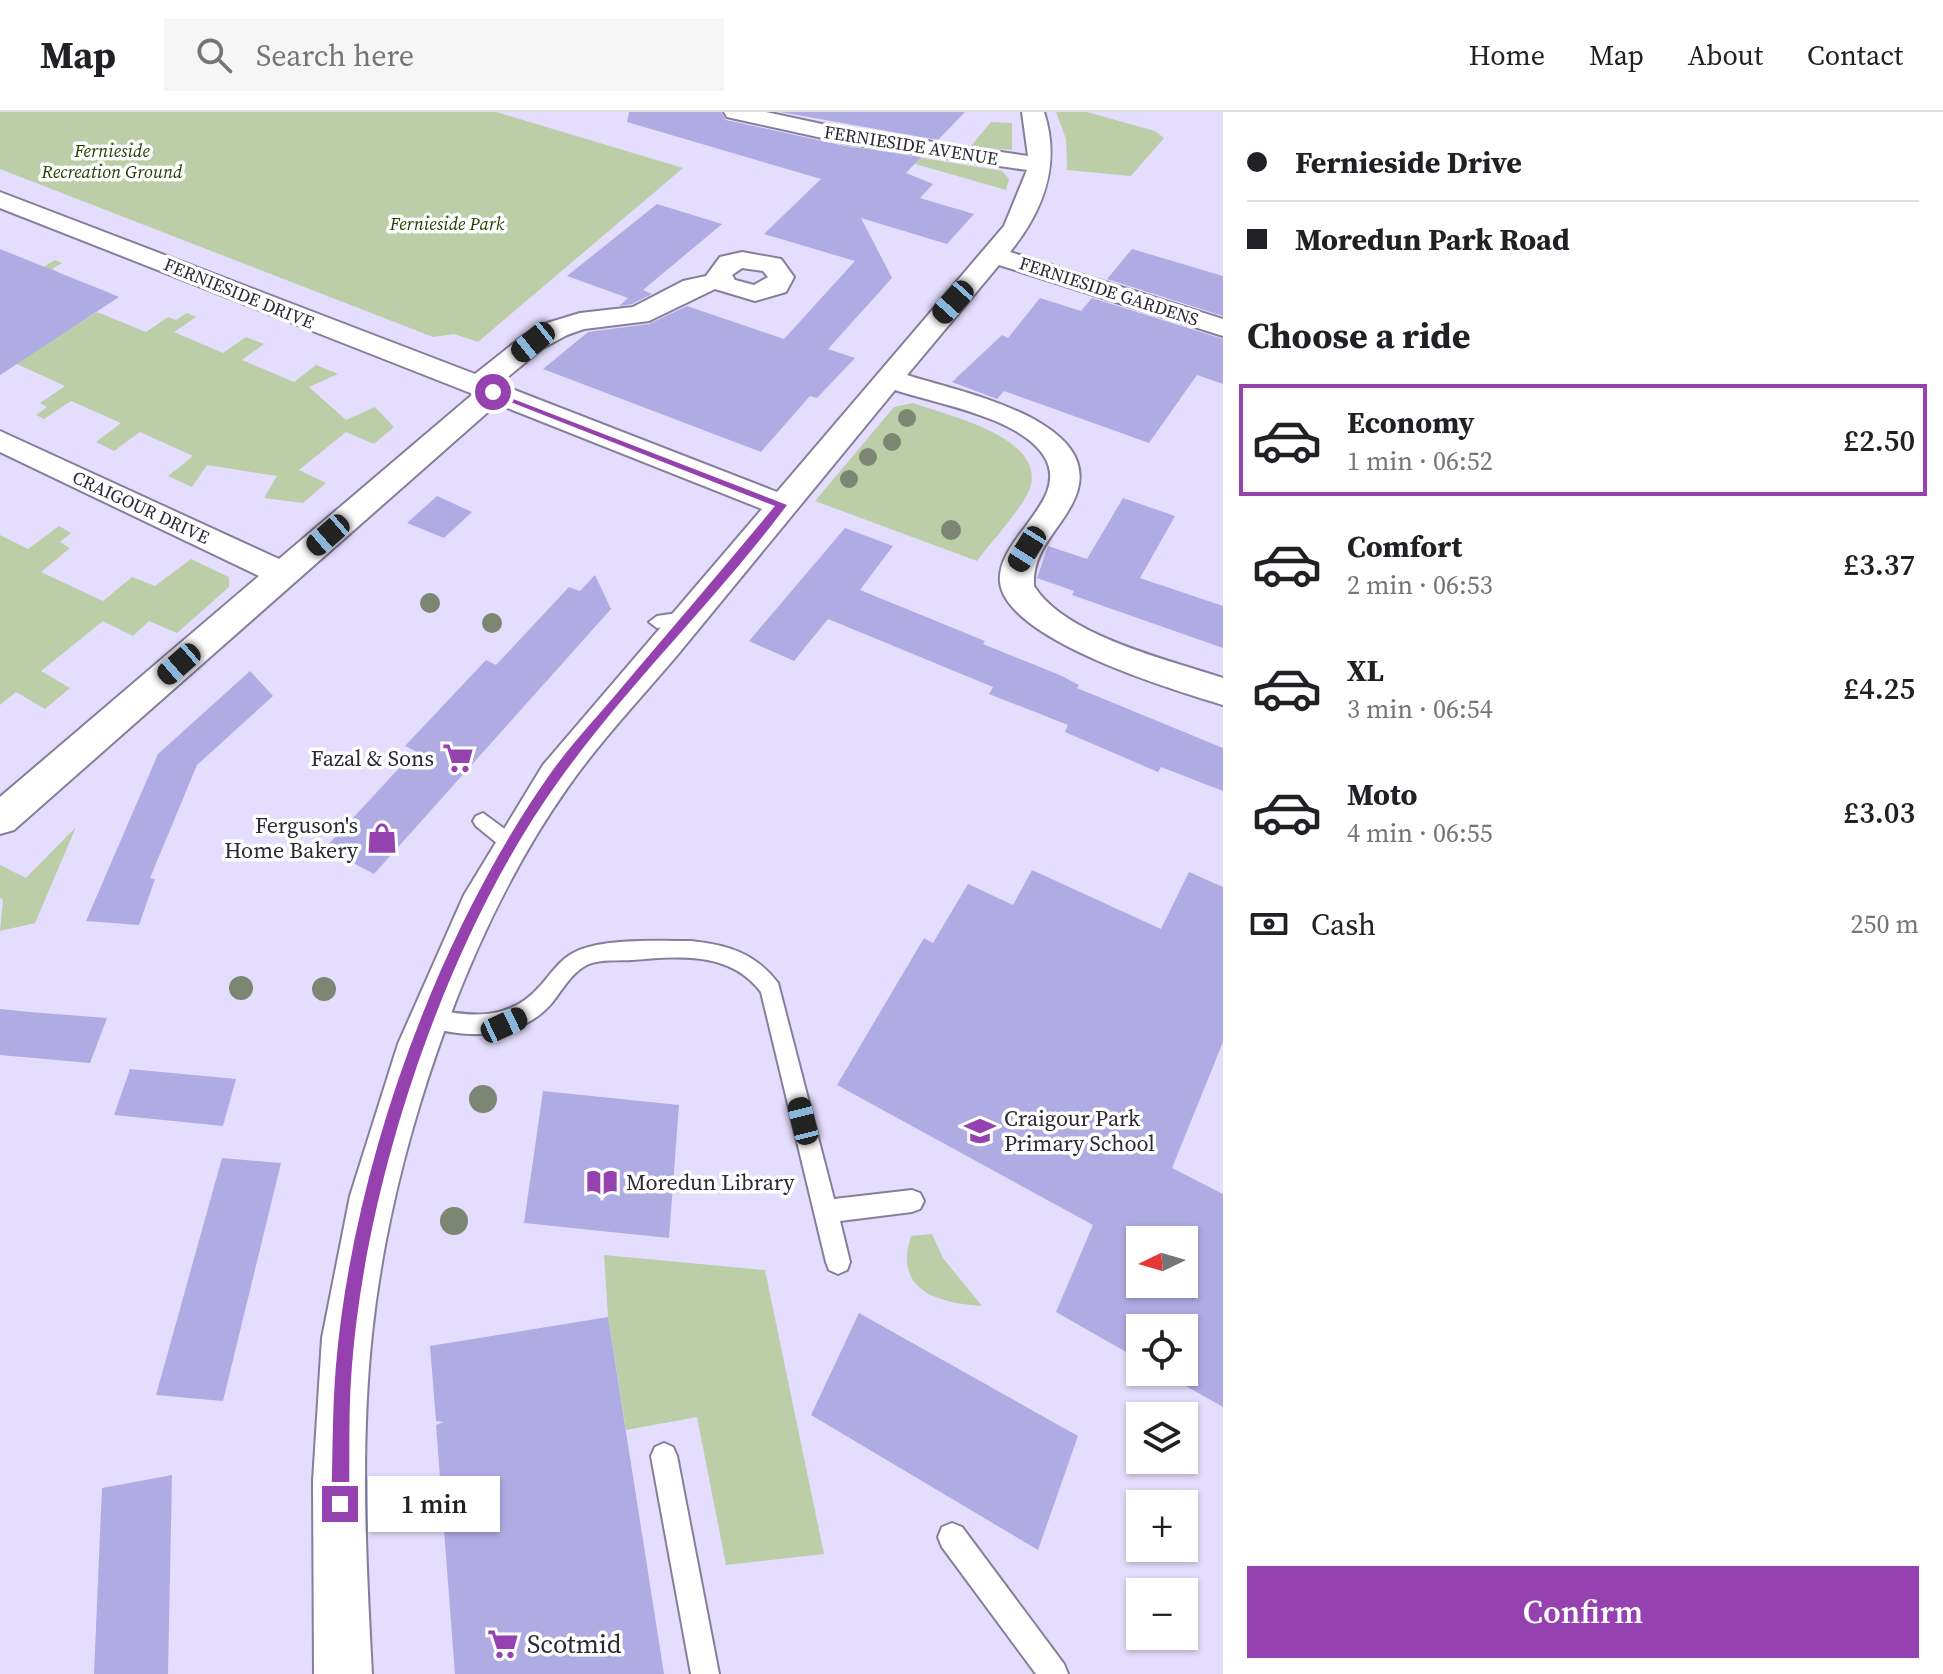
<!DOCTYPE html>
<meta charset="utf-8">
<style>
:root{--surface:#fff;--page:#f6f6f6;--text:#202124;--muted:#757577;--line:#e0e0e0;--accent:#9541b0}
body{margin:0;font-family:"Source Serif 4",serif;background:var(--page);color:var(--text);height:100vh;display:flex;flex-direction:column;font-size:30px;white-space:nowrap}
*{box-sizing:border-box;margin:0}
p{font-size:26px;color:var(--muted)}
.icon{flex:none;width:44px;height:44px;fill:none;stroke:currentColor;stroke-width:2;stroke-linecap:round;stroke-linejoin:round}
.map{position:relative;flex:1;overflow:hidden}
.panel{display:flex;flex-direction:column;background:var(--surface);width:720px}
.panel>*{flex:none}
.banner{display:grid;align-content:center;height:176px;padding:0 24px;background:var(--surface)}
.needle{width:52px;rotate:265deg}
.controls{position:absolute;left:1126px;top:1114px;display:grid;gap:16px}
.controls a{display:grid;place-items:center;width:72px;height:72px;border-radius:0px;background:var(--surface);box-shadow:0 2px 6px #0004;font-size:40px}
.end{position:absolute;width:36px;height:36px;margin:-18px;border:10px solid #9541b0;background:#fff;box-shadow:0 0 0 4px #fff}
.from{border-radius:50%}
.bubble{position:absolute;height:56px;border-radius:0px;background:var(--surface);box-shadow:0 2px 6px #0004;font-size:26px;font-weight:600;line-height:56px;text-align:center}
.car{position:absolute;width:24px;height:48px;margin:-24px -12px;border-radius:10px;box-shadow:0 0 6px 2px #0007;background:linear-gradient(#222 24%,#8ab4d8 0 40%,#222 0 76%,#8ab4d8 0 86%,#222 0)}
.banner b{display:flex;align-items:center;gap:28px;height:76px;font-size:30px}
.banner b+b{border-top:2px solid var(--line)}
.banner i{width:20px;height:20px;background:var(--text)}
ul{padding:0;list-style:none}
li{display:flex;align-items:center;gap:24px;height:112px;margin:0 16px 12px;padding:0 8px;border:4px solid transparent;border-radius:0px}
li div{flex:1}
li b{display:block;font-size:30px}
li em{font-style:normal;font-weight:600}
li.current{border-color:var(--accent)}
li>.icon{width:72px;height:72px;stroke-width:1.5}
h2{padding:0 24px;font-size:36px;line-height:96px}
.pay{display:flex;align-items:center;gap:20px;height:88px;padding:0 24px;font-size:30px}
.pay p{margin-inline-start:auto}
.cta{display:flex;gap:16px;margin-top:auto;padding:16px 24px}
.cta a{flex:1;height:92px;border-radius:0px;background:var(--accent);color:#fff;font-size:32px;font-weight:600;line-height:92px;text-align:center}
header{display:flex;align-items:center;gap:48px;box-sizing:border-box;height:112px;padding:0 40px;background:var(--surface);border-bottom:2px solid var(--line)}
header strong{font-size:38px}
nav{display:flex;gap:44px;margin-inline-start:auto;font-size:28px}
.search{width:560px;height:72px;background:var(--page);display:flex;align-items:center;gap:20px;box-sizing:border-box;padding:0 28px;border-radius:0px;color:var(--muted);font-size:30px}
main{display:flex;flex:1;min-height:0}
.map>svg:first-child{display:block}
.green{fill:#bccea8}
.building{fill:#b1abe4;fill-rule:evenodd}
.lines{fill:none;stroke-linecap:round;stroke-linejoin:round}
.service-casing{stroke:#867e9b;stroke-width:4}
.minor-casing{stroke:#867e9b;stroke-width:4}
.service{fill:#fff;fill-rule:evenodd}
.minor{fill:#fff;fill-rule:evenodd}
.tree{fill:#7d8672}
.route{fill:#9541b0}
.labels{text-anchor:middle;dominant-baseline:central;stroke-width:7;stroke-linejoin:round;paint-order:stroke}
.far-street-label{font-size:18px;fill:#2c2834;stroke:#fff}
.far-park-label{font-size:18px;font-style:italic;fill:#283f00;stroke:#fff}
.poi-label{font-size:22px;fill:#2c2834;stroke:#fff;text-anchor:end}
.near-poi-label{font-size:26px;fill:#2c2834;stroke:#fff;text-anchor:start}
</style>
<header>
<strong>Map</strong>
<div class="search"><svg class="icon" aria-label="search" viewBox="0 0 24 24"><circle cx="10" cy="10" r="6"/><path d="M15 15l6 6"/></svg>Search here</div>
<nav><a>Home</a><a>Map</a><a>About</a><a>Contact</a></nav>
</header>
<main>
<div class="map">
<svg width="1223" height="1562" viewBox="0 0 1223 1562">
<rect width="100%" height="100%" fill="#e5ddfd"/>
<g class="green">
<polygon points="0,0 496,0 683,56 478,230 454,222 433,225 0,57"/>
<polygon points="1056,0 1087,0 1155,19 1164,26 1131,64 1067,58 1066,27"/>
<polygon points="991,10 1012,11 1012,38 970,35"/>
<polygon points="856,35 1002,59 1009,67 1006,78"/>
<polygon points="55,148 62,151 52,157 58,160 36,173 57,225 97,200 146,220 168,205 176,208 187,201 196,205 174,220 223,241 246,225 264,232 242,248 294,270 316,253 338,262 309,275 346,308 375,295 394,315 374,332 346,320 299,358 326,371 303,391 264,386 277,364 207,353 192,375 168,364 193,344 140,320 114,339 96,330 121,311 71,289 44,307 36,303 47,295 40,291 65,274 17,252 0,263 0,149 32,162"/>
<path d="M913,291C946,303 1042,324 1031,373C1026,393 990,431 977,449L815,389L894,295Z"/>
<polygon points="59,414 71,421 60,430 70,436 41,460 103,489 132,465 155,474 191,447 229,465 229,475 177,521 149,509 133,524 103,509 41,559 70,576 45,597 16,580 0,593 0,423 28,437"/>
<polygon points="76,715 35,811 0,819 3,788 0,786 0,753 26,766"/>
<path d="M932,1122L943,1146L982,1194C938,1191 893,1179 911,1124Z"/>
<polygon points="604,1143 765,1158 824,1442 726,1453 697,1305 626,1318 608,1205"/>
</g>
<g class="building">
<polygon points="629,0 721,0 726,8 845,34 921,45 906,61 933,72 920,86 974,102 947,132 861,106 892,166 828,237 855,246 817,286 810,284 761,340 543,257 588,220 649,212 687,194 784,227 855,149 764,122 821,67 627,10"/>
<polygon points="780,0 965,0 938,28"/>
<polygon points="657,92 722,112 643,178 652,182 632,192 619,194 628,186 567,164"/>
<polygon points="0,137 105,179 119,185 0,263"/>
<polygon points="1132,137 1223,164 1223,204 1107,167"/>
<polygon points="1040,186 1081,199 1092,186 1223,227 1223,272 1197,263 1149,331 1004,279 997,287 952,270 1002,223 1008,226"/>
<polygon points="437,384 472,400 444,426 407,411"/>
<polygon points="1123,386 1175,404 1140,466 1223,494 1223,536 1072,483 1074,479 1037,466 1048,434 1087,447"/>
<polygon points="845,416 893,434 860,478 985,529 983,532 1062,564 1079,573 1077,576 1223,636 1223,679 1161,655 1158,660 1065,620 1068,613 989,582 993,575 828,507 794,549 749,529"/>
<polygon points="595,463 611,497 374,762 325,736 415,639 405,634 486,548 496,553 569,475 580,479"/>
<polygon points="250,559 273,584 197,653 150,766 155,767 139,813 86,809 158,642"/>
<path d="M1032,758L1161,817L1189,760L1223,775V930L1172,1056L1223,1082V1295L1161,1260H1184V1216H1140V1248L1056,1200L1093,1113L837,973L924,826L933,831L968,772L1013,793ZM1140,1128H1184V1172H1140Z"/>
<polygon points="0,897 30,900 107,906 90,951 0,943"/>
<polygon points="130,957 236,967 223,1014 114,1003"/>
<polygon points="543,979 679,993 669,1126 524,1111"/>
<polygon points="222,1046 281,1051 223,1289 156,1283"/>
<polygon points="859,1201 1078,1324 1038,1438 811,1303"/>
<polygon points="608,1205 664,1562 455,1562 436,1313 444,1310 436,1309 430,1234"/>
<polygon points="172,1363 168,1562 94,1562 102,1376"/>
</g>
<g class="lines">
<defs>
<g id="service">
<polygon points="685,500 693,506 691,510 657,516 649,510 657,504"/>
<polygon points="483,701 518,727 521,732 518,737 504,737 476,714 473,709 476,704"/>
<path d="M691,829C728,833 755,841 778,871L834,1087L912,1078L920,1081L924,1089L920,1097L912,1100L840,1109L850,1150L847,1158L838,1162L829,1158L826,1150L761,880C730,839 679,844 632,848C619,849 601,847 589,852C572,859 562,879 551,892C519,929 462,927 419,912L416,905L419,898L427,896C470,905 509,910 540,874C551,862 560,847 575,840C603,826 659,829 691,829Z"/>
<polygon points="664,1331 673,1335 677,1344 719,1562 691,1562 651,1344 655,1335"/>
<polygon points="952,1411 962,1415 1064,1552 1068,1562 1036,1562 942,1435 938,1425 942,1415"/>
</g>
<path id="minor" d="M724,0H766L845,17L1028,44L1022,0H1044C1061,52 1044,98 1010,140L1223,207V224L999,153L907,263C958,280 1116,309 1072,392C1057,421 1032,439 1034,474C1065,524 1169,548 1223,566V593C1174,578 1006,528 1000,470C996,426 1072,388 1044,344C1019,305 937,292 895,278C823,366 751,453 679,541C642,585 601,628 568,675C464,822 391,1043 372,1222C360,1334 366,1449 372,1562H314L313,1369L322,1226L350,1084L398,932L464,783L543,653L762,397L497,292L14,718L0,722V685L259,464L0,340V319L279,447L473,282L0,96V80L475,262L523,224L547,211L580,201L633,195L683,169L706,164L720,145L742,140L781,147L794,165L786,180L755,189L715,177L649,209L584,217L567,223L543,236L499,272L777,380L1004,114L1027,58L845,31L727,5ZM742,156L763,159L768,165L754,173L735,168L732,163Z"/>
</defs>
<use href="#service" class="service-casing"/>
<use href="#minor" class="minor-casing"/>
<use href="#service" class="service"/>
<use href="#minor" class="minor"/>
</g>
<g class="tree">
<circle cx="907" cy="306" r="9"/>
<circle cx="892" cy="330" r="9"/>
<circle cx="868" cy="345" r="9"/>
<circle cx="849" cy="367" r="9"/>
<circle cx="951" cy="418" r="10"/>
<circle cx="430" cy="491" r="10"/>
<circle cx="492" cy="511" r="10"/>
<circle cx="241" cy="876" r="12"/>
<circle cx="324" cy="877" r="12"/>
<circle cx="483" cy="987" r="14"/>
<circle cx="454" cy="1109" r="14"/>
</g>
<path class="route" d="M490,278L787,393C716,488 629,571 560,667C448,821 367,1063 352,1253C348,1299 350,1346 349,1392L340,1400L331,1392C333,1346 332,1299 336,1253C353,1055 436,824 550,662C572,631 599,603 623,574C674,514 725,454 775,394L490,282Z"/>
<defs>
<symbol id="supermarket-bare" viewBox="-9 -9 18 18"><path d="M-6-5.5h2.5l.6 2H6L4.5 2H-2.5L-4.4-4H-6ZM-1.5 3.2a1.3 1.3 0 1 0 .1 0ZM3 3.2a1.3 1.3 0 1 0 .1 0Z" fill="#9541b0" stroke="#fff" stroke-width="2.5" paint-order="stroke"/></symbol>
<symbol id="shop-bare" viewBox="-9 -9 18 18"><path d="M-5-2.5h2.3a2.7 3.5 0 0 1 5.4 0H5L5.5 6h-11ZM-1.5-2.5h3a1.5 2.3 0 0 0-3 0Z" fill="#9541b0" stroke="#fff" stroke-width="2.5" paint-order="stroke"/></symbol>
<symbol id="school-bare" viewBox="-9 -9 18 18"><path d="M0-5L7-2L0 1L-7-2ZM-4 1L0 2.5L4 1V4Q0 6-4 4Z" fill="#9541b0" stroke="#fff" stroke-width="2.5" paint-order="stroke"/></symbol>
<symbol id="library-bare" viewBox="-9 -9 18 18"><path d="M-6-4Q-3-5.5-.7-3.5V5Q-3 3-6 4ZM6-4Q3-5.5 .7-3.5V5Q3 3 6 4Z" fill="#9541b0" stroke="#fff" stroke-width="2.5" paint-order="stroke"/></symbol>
</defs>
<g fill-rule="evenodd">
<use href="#supermarket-bare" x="436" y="624" width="44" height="44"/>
<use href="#shop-bare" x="360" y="704" width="44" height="44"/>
<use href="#school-bare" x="958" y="997" width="44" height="44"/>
<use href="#library-bare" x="580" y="1048" width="44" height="44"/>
<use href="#supermarket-bare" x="481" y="1510" width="44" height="44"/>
</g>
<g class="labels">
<g class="far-street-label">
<text transform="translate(911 33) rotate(9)">FERNIESIDE AVENUE</text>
<text transform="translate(1109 179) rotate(18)">FERNIESIDE GARDENS</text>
<text transform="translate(239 181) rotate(22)">FERNIESIDE DRIVE</text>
<text transform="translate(141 395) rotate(25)">CRAIGOUR DRIVE</text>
</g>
<g class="far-park-label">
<text x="112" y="38">Fernieside<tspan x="112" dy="21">Recreation Ground</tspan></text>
<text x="447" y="111">Fernieside Park</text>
</g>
<g class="poi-label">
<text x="434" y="646">Fazal &amp; Sons</text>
<text x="358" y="713">Ferguson's<tspan x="358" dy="25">Home Bakery</tspan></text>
<text x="1004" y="1006" text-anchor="start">Craigour Park<tspan x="1004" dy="25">Primary School</tspan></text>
<text x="626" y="1070" text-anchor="start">Moredun Library</text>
</g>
<g class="near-poi-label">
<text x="527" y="1532">Scotmid</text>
</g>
</g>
</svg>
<div class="controls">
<a><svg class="needle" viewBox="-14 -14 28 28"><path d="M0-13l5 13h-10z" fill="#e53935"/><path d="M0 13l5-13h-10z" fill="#757577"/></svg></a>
<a><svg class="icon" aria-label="locate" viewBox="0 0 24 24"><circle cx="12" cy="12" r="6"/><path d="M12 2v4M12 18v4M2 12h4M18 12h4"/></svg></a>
<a><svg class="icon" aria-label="layers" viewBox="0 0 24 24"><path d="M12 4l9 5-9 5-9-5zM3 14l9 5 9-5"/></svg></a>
<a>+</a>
<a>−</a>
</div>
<i class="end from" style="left:493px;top:280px"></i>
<i class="end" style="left:340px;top:1392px"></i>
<div class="bubble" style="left:368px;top:1364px;width:132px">1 min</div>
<i class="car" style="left:953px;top:190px;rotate:222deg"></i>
<i class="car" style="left:533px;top:230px;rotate:231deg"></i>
<i class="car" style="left:328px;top:423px;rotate:229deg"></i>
<i class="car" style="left:1027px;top:437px;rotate:212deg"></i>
<i class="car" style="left:179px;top:552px;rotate:229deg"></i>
<i class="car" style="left:504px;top:913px;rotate:65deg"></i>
<i class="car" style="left:803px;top:1009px;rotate:346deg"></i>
</div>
<section class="panel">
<div class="banner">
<b><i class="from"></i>Fernieside Drive</b>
<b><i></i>Moredun Park Road</b>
</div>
<h2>Choose a ride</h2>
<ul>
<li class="current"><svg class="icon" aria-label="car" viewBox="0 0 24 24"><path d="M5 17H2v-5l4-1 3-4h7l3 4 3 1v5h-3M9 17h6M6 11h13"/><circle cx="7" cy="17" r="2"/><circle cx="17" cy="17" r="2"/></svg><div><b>Economy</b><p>1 min · 06:52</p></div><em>£2.50</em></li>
<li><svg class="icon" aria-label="car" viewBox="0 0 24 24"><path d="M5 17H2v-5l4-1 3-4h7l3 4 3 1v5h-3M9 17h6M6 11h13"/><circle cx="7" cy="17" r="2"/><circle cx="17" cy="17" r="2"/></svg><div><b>Comfort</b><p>2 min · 06:53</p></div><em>£3.37</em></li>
<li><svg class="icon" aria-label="car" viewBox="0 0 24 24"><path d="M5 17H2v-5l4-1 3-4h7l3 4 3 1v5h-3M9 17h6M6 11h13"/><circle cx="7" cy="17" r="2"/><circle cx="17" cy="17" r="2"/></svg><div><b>XL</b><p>3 min · 06:54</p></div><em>£4.25</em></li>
<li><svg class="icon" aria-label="car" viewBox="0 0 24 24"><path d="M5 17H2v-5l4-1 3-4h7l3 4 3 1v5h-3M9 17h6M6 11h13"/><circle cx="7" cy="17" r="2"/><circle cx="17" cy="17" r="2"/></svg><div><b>Moto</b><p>4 min · 06:55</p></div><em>£3.03</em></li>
</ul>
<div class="pay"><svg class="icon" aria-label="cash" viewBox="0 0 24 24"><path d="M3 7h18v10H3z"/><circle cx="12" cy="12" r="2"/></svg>Cash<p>250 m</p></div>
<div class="cta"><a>Confirm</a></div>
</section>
</main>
